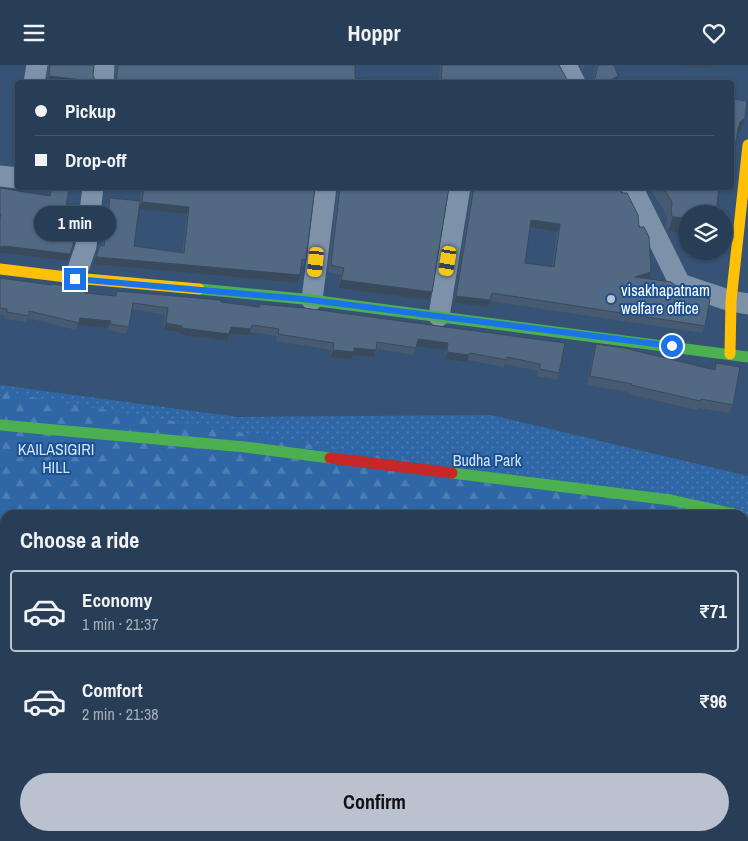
<!DOCTYPE html>
<meta charset="utf-8">
<style>
:root{--surface:#283e57;--page:#344961;--text:#f1f3f6;--muted:#a5aeba;--line:#44576d;--accent:#b9c2ce}
body{margin:0;font-family:"Archivo Narrow",sans-serif;background:var(--page);color:var(--text);height:100vh;display:flex;flex-direction:column;font-size:19px;white-space:nowrap}
*{box-sizing:border-box;margin:0}
p{font-size:16px;color:var(--muted)}
.icon{flex:none;width:28px;height:28px;fill:none;stroke:currentColor;stroke-width:2;stroke-linecap:round;stroke-linejoin:round}
.map{position:relative;flex:1;overflow:hidden}
.side{position:absolute;left:0px;top:445px;width:749px;height:331px;display:flex;flex-direction:column;background:var(--surface);border-radius:15px 15px 0 0;box-shadow:0 1px 4px #0004,0 0 0 1px var(--line)}
.side>*{flex:none}
.hud{position:absolute;left:15px;top:15px;width:719px;height:110px;border-radius:5px;box-shadow:0 1px 4px #0004,0 0 0 1px var(--line);display:grid;align-content:center;height:110px;padding:0 20px;background:var(--surface)}
.buttons{position:absolute;left:678px;top:140px;display:grid;gap:10px}
.buttons a{display:grid;place-items:center;width:55px;height:55px;border-radius:50%;background:var(--surface);box-shadow:0 1px 4px #0004,0 0 0 1px var(--line);font-size:25px}
.end{position:absolute;width:22px;height:22px;margin:-11px;border:6px solid #1a73e8;background:#fff;box-shadow:0 0 0 2px #fff}
.from{border-radius:50%}
.bubble{position:absolute;height:35px;border-radius:18px;background:var(--surface);box-shadow:0 1px 4px #0004,0 0 0 1px var(--line);font-size:16px;font-weight:800;line-height:35px;text-align:center}
.car{position:absolute;width:15px;height:30px;margin:-15px -8px;border-radius:6px;box-shadow:0 0 4px 1px #0007;background:linear-gradient(#f5c518 24%,#345 0 40%,#f5c518 0 76%,#345 0 86%,#f5c518 0)}
.hud b{display:flex;align-items:center;gap:18px;height:48px;font-size:19px}
.hud b+b{border-top:1px solid var(--line)}
.hud i{width:12px;height:12px;background:var(--text)}
ul{padding:0;list-style:none}
li{display:flex;align-items:center;gap:15px;height:82px;margin:0 10px 8px;padding:0 10px;border:2px solid transparent;border-radius:5px}
li div{flex:1}
li b{display:block;font-size:19px}
li em{font-style:normal;font-weight:800}
li.current{border-color:var(--accent)}
li>.icon{width:45px;height:45px;stroke-width:1.5}
h2{padding:0 20px;font-size:22px;line-height:60px}
.button{display:flex;gap:10px;margin-top:auto;padding:10px 20px}
.button a{flex:1;height:58px;border-radius:30px;background:var(--accent);color:#111;font-size:20px;font-weight:800;line-height:58px;text-align:center}
header{display:flex;justify-content:space-between;align-items:center;height:65px;padding:0 20px;background:var(--surface);font-size:22px;font-weight:800}
.map>svg:first-child{display:block}
.grass{fill:url(#grass-dots)}
.forest{fill:url(#forest-firs)}
.lines{fill:none;stroke-linecap:round;stroke-linejoin:round}
.street{stroke:#7d92a8;stroke-width:21}
.fast{stroke:#4caf50;stroke-width:11}
.slow{stroke:#ffc107;stroke-width:11}
.jam{stroke:#c62828;stroke-width:11}
.wall{fill:#475a72;fill-rule:evenodd}
.shaded-wall{fill:#394a5c}
.building{fill:#526984;stroke:#394a5c;fill-rule:evenodd}
.route{stroke:#1a73e8;stroke-width:6}
.poi-dot{fill:#b9c2ce;stroke:#1b4f8f;stroke-width:2}
.labels{text-anchor:middle;dominant-baseline:central;stroke-width:4;stroke-linejoin:round;paint-order:stroke}
.poi-label{font-size:16px;fill:#fff;stroke:#1b4f8f;text-anchor:start}
.park-label{font-size:16px;fill:#cfe3fa;stroke:#1b4f8f}
</style>
<header><svg class="icon" aria-label="menu" viewBox="0 0 24 24"><path d="M4 6h16M4 12h16M4 18h16"/></svg>Hoppr<svg class="icon" aria-label="heart" viewBox="0 0 24 24"><path d="M12 20l-8-8c-3-5 5-10 8-4 3-6 11-1 8 4z"/></svg></header>
<div class="map">
<svg width="748" height="776" viewBox="0 0 748 776">
<defs>
<pattern id="grass-dots" width="8" height="8" patternUnits="userSpaceOnUse" patternTransform="scale(1.25)"><rect width="8" height="8" fill="#2f66a5"/><path d="M2 2h.1M6 6h.1" fill="none" stroke="#4e7db2" stroke-width="1.8" stroke-linecap="round"/></pattern>
<pattern id="forest-firs" width="22" height="20" patternUnits="userSpaceOnUse" patternTransform="scale(1.25)"><rect width="22" height="20" fill="#2f66a5"/><path d="M5 1l3.5 6h-7zM16 11l3.5 6h-7z" fill="#4e7db2"/></pattern>
</defs>
<rect width="100%" height="100%" fill="#365274"/>
<polygon class="grass" points="0,320 238,352 491,350 748,411 748,483 744,450 0,388"/>
<polygon class="forest" points="0,327 732,450 5,450 5,771 744,771 744,452 748,453 748,776 0,776"/>
<g class="lines">
<g class="street">
<polyline points="566,0 575,18"/>
<polyline points="34,18 37,0"/>
<polyline points="103,18 104,0"/>
<polyline points="0,111 18,113"/>
<polyline points="632,122 680,219 731,236 748,239"/>
<polyline points="75,213 86,181 93,122"/>
<polyline points="312,235 326,122"/>
<polyline points="439,251 460,122"/>
</g>
<g class="fast">
<polyline points="199,224 303,234 748,292"/>
<polyline points="0,360 245,382 330,393"/>
<polyline points="452,408 671,435 739,450"/>
</g>
<g class="slow">
<polyline points="0,204 75,213 199,224"/>
<polyline points="730,289 731,236 748,80"/>
</g>
<polyline class="jam" points="330,393 452,408"/>
</g>
<g class="wall">
<polygon points="48,0 94,0 93,10 96,18 47,18"/>
<polygon points="116,0 355,0 355,13 378,18 114,18"/>
<polygon points="440,0 559,0 569,18 439,18"/>
<polygon points="580,0 585,0 583,6"/>
<polygon points="596,0 614,0 616,17 593,18"/>
<polygon points="50,122 69,122 61,175 68,196 2,188 0,189 0,123 49,131"/>
<polygon points="142,122 315,122 306,195 303,202 301,202 298,218 93,199 100,180 102,180 107,140 110,133 134,181 182,187 187,149 139,144"/>
<polygon points="338,122 449,122 429,235 338,223 341,210 328,207"/>
<path d="M472,122H620L621,128L639,162L651,207L649,214L705,261L702,268L490,236L488,242L454,238ZM529,163L557,167L552,202L525,198Z"/>
<polygon points="649,122 719,122 686,149 686,168 668,166 666,163 667,151"/>
<polygon points="0,213 85,228 115,231 117,226 221,237 258,242 260,239 565,278 559,308 557,315 537,311 538,306 505,299 504,302 468,295 467,297 445,294 446,285 416,281 414,290 377,284 374,292 353,290 352,294 330,292 331,285 276,276 277,271 250,267 248,271 229,268 227,276 179,269 180,267 163,265 165,250 132,244 129,262 126,269 108,265 108,263 78,260 76,265 28,253 26,257 4,254 5,251 0,250"/>
<polygon points="596,279 713,305 716,298 733,340 730,348 698,343 697,345 628,329 629,327 587,320 593,288"/>
</g>
<g class="shaded-wall">
<polygon points="675,0 713,0 712,3"/>
<polygon points="49,11 76,14 75,18 47,18"/>
<polygon points="618,11 616,18 604,18"/>
<polygon points="745,53 740,67 735,71 736,77 731,90 731,76 740,57"/>
<polygon points="142,137 189,142 187,149 139,144"/>
<polygon points="673,152 686,153 686,168 668,166"/>
<polygon points="531,155 560,159 557,167 528,162"/>
<polygon points="5,181 70,189 68,196 2,188 0,189 0,182"/>
<polygon points="96,192 300,210 298,218 93,199"/>
<polygon points="651,207 649,215 635,212"/>
<polygon points="341,215 432,227 429,235 338,223"/>
<polygon points="456,231 490,235 488,242 454,238"/>
<polygon points="80,253 111,256 108,263 78,260"/>
<polygon points="166,258 182,261 180,267 163,265"/>
<polygon points="231,262 251,264 248,271 228,268"/>
<polygon points="182,263 229,269 227,276 179,269"/>
<polygon points="418,274 448,278 446,285 415,281"/>
<polygon points="354,283 376,285 374,292 353,290 352,294 330,292 333,285"/>
<polygon points="447,287 469,290 467,297 445,294"/>
</g>
<g class="building">
<polygon points="50,0 94,0 93,10 96,18 76,18 76,14 49,11"/>
<polygon points="118,0 355,0 355,13 378,18 116,18"/>
<polygon points="442,0 559,0 569,18 441,18"/>
<polygon points="598,0 614,0 618,11 604,18 594,18"/>
<polygon points="731,34 747,36 745,53 740,57 738,64 736,77 731,76"/>
<polygon points="52,122 69,122 61,175 74,177 70,189 5,181 0,182 0,153 1,149 0,149 0,123 50,131"/>
<polygon points="144,122 315,122 306,195 302,194 300,210 96,192 100,180 104,181 110,133 140,136 134,181 184,188 189,142 142,137"/>
<polygon points="340,122 449,122 432,227 341,215 344,203 331,200"/>
<path d="M474,122H620L621,128H627L638,150L639,162H644L649,172L651,207L635,212L671,217L679,223L710,234L705,261L492,228L490,235L456,231ZM531,155L560,159L554,202L525,198Z"/>
<polygon points="663,122 719,122 716,149 686,149 686,153 673,152 671,149 672,137"/>
<polygon points="0,213 52,220 53,219 74,222 86,224 85,228 116,231 117,226 221,235 221,237 259,242 260,239 304,243 565,278 559,308 540,304 540,299 507,292 507,295 470,288 469,290 447,287 448,278 418,274 416,283 377,277 376,285 354,283 354,287 333,285 334,278 278,269 279,264 252,260 251,264 231,262 229,269 182,263 182,261 166,258 168,243 133,238 129,262 110,259 111,256 80,253 79,258 29,246 29,251 7,247 7,244 0,243"/>
<polygon points="596,279 624,283 715,305 716,298 740,302 733,340 701,334 700,336 631,320 632,319 590,311"/>
</g>
<g class="lines">
<polyline class="route" points="75,214 303,234 672,281"/>
</g>
<circle class="poi-dot" cx="611" cy="234" r="5"/>
<g class="labels">
<g class="poi-label">
<text x="621" y="225">visakhapatnam<tspan x="621" dy="18">welfare office</tspan></text>
</g>
<g class="park-label">
<text x="56" y="384">KAILASIGIRI<tspan x="56" dy="18">HILL</tspan></text>
<text x="487" y="395">Budha Park</text>
</g>
</g>
</svg>
<div class="buttons">
<a><svg class="icon" aria-label="layers" viewBox="0 0 24 24"><path d="M12 4l9 5-9 5-9-5zM3 14l9 5 9-5"/></svg></a>
</div>
<i class="end from" style="left:672px;top:281px"></i>
<i class="end" style="left:75px;top:214px"></i>
<div class="bubble" style="left:34px;top:141px;width:82px">1 min</div>
<i class="car" style="left:448px;top:196px;rotate:189deg"></i>
<i class="car" style="left:316px;top:197px;rotate:186deg"></i>
<div class="hud">
<b><i class="from"></i>Pickup</b>
<b><i></i>Drop-off</b>
</div>
<section class="side">
<h2>Choose a ride</h2>
<ul>
<li class="current"><svg class="icon" aria-label="car" viewBox="0 0 24 24"><path d="M5 17H2v-5l4-1 3-4h7l3 4 3 1v5h-3M9 17h6M6 11h13"/><circle cx="7" cy="17" r="2"/><circle cx="17" cy="17" r="2"/></svg><div><b>Economy</b><p>1 min · 21:37</p></div><em>₹71</em></li>
<li><svg class="icon" aria-label="car" viewBox="0 0 24 24"><path d="M5 17H2v-5l4-1 3-4h7l3 4 3 1v5h-3M9 17h6M6 11h13"/><circle cx="7" cy="17" r="2"/><circle cx="17" cy="17" r="2"/></svg><div><b>Comfort</b><p>2 min · 21:38</p></div><em>₹96</em></li>
</ul>
<div class="button"><a>Confirm</a></div>
</section>
</div>
